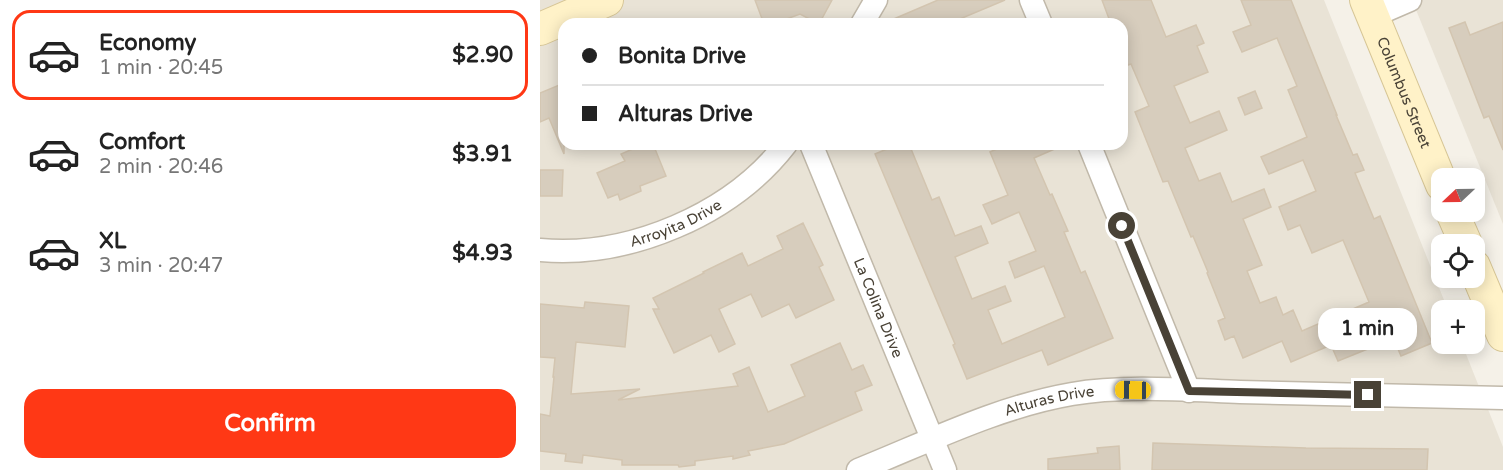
<!DOCTYPE html>
<meta charset="utf-8">
<style>
:root{--surface:#fff;--page:#f2f2f2;--text:#222;--muted:#767676;--line:#e0e0e0;--accent:#ff3815}
body{margin:0;font-family:"Varela Round",sans-serif;background:var(--page);color:var(--text);height:100vh;display:flex;flex-direction:column;font-size:22px;white-space:nowrap}
*{box-sizing:border-box;margin:0}
p{font-size:20px;color:var(--muted)}
.icon{flex:none;width:33px;height:33px;fill:none;stroke:currentColor;stroke-width:2;stroke-linecap:round;stroke-linejoin:round}
.map{position:relative;flex:1;overflow:hidden}
.panel{display:flex;flex-direction:column;background:var(--surface);width:540px}
.panel>*{flex:none}
.banner{position:absolute;left:18px;top:18px;width:570px;height:132px;border-radius:18px;box-shadow:0 3px 15px #0003;display:grid;align-content:center;height:132px;padding:0 24px;background:var(--surface)}
.needle{width:39px;rotate:248deg}
.tools{position:absolute;left:891px;top:168px;display:grid;gap:12px}
.tools a{display:grid;place-items:center;width:54px;height:54px;border-radius:12px;background:var(--surface);box-shadow:0 3px 15px #0003;font-size:30px}
.end{position:absolute;width:27px;height:27px;margin:-14px;border:8px solid #494236;background:#fff;box-shadow:0 0 0 3px #fff}
.from{border-radius:50%}
.bubble{position:absolute;height:42px;border-radius:18px;background:var(--surface);box-shadow:0 3px 15px #0003;font-size:20px;font-weight:700;line-height:42px;text-align:center}
.car{position:absolute;width:18px;height:36px;margin:-18px -9px;border-radius:8px;box-shadow:0 0 4px 2px #0007;background:linear-gradient(#f5c518 24%,#345 0 40%,#f5c518 0 76%,#345 0 86%,#f5c518 0)}
.banner b{display:flex;align-items:center;gap:21px;height:57px;font-size:22px}
.banner b+b{border-top:2px solid var(--line)}
.banner i{width:15px;height:15px;background:var(--text)}
ul{padding:10px 0 0;list-style:none}
li{display:flex;align-items:center;gap:18px;height:90px;margin:0 12px 9px;padding:0 12px;border:3px solid transparent;border-radius:18px}
li div{flex:1}
li b{display:block;font-size:22px}
li em{font-style:normal;font-weight:700}
li.selected{border-color:var(--accent)}
li>.icon{width:54px;height:54px;stroke-width:1.5}
.cta{display:flex;gap:12px;margin-top:auto;padding:12px 24px}
.cta a{flex:1;height:69px;border-radius:18px;background:var(--accent);color:#fff;font-size:24px;font-weight:700;line-height:69px;text-align:center}
main{display:flex;flex:1;min-height:0}
.map>svg:first-child{display:block}
.residential{fill:#e9e3d6;fill-rule:evenodd}
.building{fill:#d7cdbd;stroke:#d3c5b0;stroke-width:1.5}
.lines{fill:none;stroke-linecap:round;stroke-linejoin:round}
.street-casing{stroke:#c1b9aa;stroke-width:25}
.secondary-casing{stroke:#d7c696;stroke-width:34}
.street{stroke:#fff;stroke-width:22}
.secondary{stroke:#fff2c8;stroke-width:32}
.route{stroke:#494236;stroke-width:8}
.labels{text-anchor:middle;dominant-baseline:central;stroke-width:6;stroke-linejoin:round;paint-order:stroke}
.street-label{font-size:15px;fill:#494236;stroke:#fff}
</style>
<main>
<section class="panel">
<ul>
<li class="selected"><svg class="icon" aria-label="car" viewBox="0 0 24 24"><path d="M5 17H2v-5l4-1 3-4h7l3 4 3 1v5h-3M9 17h6M6 11h13"/><circle cx="7" cy="17" r="2"/><circle cx="17" cy="17" r="2"/></svg><div><b>Economy</b><p>1 min · 20:45</p></div><em>$2.90</em></li>
<li><svg class="icon" aria-label="car" viewBox="0 0 24 24"><path d="M5 17H2v-5l4-1 3-4h7l3 4 3 1v5h-3M9 17h6M6 11h13"/><circle cx="7" cy="17" r="2"/><circle cx="17" cy="17" r="2"/></svg><div><b>Comfort</b><p>2 min · 20:46</p></div><em>$3.91</em></li>
<li><svg class="icon" aria-label="car" viewBox="0 0 24 24"><path d="M5 17H2v-5l4-1 3-4h7l3 4 3 1v5h-3M9 17h6M6 11h13"/><circle cx="7" cy="17" r="2"/><circle cx="17" cy="17" r="2"/></svg><div><b>XL</b><p>3 min · 20:47</p></div><em>$4.93</em></li>
</ul>
<div class="cta"><a>Confirm</a></div>
</section>
<div class="map">
<svg width="963" height="470" viewBox="0 0 963 470">
<rect width="100%" height="100%" fill="#f5f1e8"/>
<g class="residential">
<path d="M0,0H784L908,310H902V344H922L963,447V470H0ZM24,24H582V144H24Z"/>
<polygon points="872,0 963,0 963,224"/>
</g>
<g class="building">
<polygon points="215,0 292,0 279,24 260,14 233,24 224,24"/>
<polygon points="398,0 465,0 408,24 342,24"/>
<polygon points="562,0 611,0 626,37 656,25 664,43 657,46 668,72 634,86 650,123 679,111 687,130 645,148 659,181 680,173 692,202 724,189 731,207 703,219 722,265 707,271 720,303 736,297 743,315 753,310 762,331 829,302 803,240 772,253 760,225 748,230 739,207 776,191 763,160 729,174 721,157 767,137 748,90 757,86 737,38 702,52 693,32 711,25 701,0 751,0 797,115 796,115 813,155 817,154 824,170 815,173 834,219 840,216 892,343 861,356 855,342 847,345 845,342 798,361 791,345 751,362 742,341 703,358 694,336 685,340 678,321 685,318 667,273 668,272 653,236 651,237 628,181 623,182 595,112 609,106 591,64 588,65 582,51 582,24 571,24"/>
<polygon points="925,22 930,35 963,22 963,150 949,116 944,118 909,28"/>
<polygon points="24,83 24,154 9,118 0,122 0,93"/>
<polygon points="715,91 722,108 705,115 698,98"/>
<polygon points="104,144 113,144 126,176 100,186 101,191 80,200 78,194 68,198 57,173 85,161 81,154"/>
<polygon points="359,144 369,144 392,200 399,197 415,236 441,226 448,243 415,257 432,299 465,286 471,301 448,310 462,344 525,317 504,266 475,278 469,262 496,251 479,212 452,224 443,205 468,195 450,152 468,144 526,144 494,158 510,195 512,194 528,231 524,232 541,273 545,271 573,338 508,365 502,350 427,379 413,345 415,344 335,154"/>
<polygon points="0,170 23,170 22,196 0,196"/>
<polygon points="263,223 283,265 279,267 294,300 256,318 249,304 222,317 211,294 179,309 195,344 179,352 171,335 134,353 113,309 119,309 113,298 164,273 163,272 202,253 208,266 243,249 237,236"/>
<polygon points="45,302 89,306 85,347 36,342 31,394 100,389 78,400 198,386 193,374 209,367 228,412 265,396 251,365 300,343 312,370 323,365 332,385 315,392 322,410 244,444 208,451 210,455 193,459 193,456 155,461 155,465 139,467 138,465 82,465 82,460 43,455 42,463 25,461 26,454 0,451 0,414 10,416 14,377 13,377 15,358 0,357 0,304 44,308"/>
<polygon points="613,443 766,448 888,449 887,470 612,470"/>
<polygon points="579,446 580,470 508,470 508,459 558,453 557,448"/>
</g>
<g class="lines">
<defs>
<g id="street">
<polyline points="491,0 501,24"/>
<polyline points="833,16 870,0"/>
<polyline points="322,24 336,0"/>
<path id="s1" d="M271,144L405,470"/>
<polyline points="549,144 649,391"/>
<path id="s2" d="M0,250C89,258 191,215 246,144"/>
<path id="s3" d="M318,470C388,442 457,407 532,394C584,385 646,390 700,392C787,394 875,396 963,398"/>
</g>
<g id="secondary">
<path id="s4" d="M826,0L902,185"/>
<polyline points="0,29 67,0"/>
<polyline points="912,212 926,244"/>
<polyline points="934,266 963,335"/>
</g>
</defs>
<use href="#street" class="street-casing"/>
<use href="#secondary" class="secondary-casing"/>
<use href="#street" class="street"/>
<use href="#secondary" class="secondary"/>
</g>
<g class="lines">
<polyline class="route" points="582,226 649,391 828,395"/>
</g>
<g class="labels">
<g class="street-label">
<text stroke="none"><textPath href="#s4" startOffset="100">Columbus Street</textPath></text>
<text stroke="none"><textPath href="#s2" startOffset="140">Arroyita Drive</textPath></text>
<text stroke="none"><textPath href="#s1" startOffset="177">La Colina Drive</textPath></text>
<text stroke="none"><textPath href="#s3" startOffset="204">Alturas Drive</textPath></text>
</g>
</g>
</svg>
<div class="tools">
<a><svg class="needle" viewBox="-14 -14 28 28"><path d="M0-13l5 13h-10z" fill="#e53935"/><path d="M0 13l5-13h-10z" fill="#767676"/></svg></a>
<a><svg class="icon" aria-label="locate" viewBox="0 0 24 24"><circle cx="12" cy="12" r="6"/><path d="M12 2v4M12 18v4M2 12h4M18 12h4"/></svg></a>
<a>+</a>
</div>
<i class="end from" style="left:582px;top:226px"></i>
<i class="end" style="left:828px;top:395px"></i>
<div class="bubble" style="left:778px;top:308px;width:99px">1 min</div>
<i class="car" style="left:593px;top:390px;rotate:271deg"></i>
<div class="banner">
<b><i class="from"></i>Bonita Drive</b>
<b><i></i>Alturas Drive</b>
</div>
</div>
</main>
